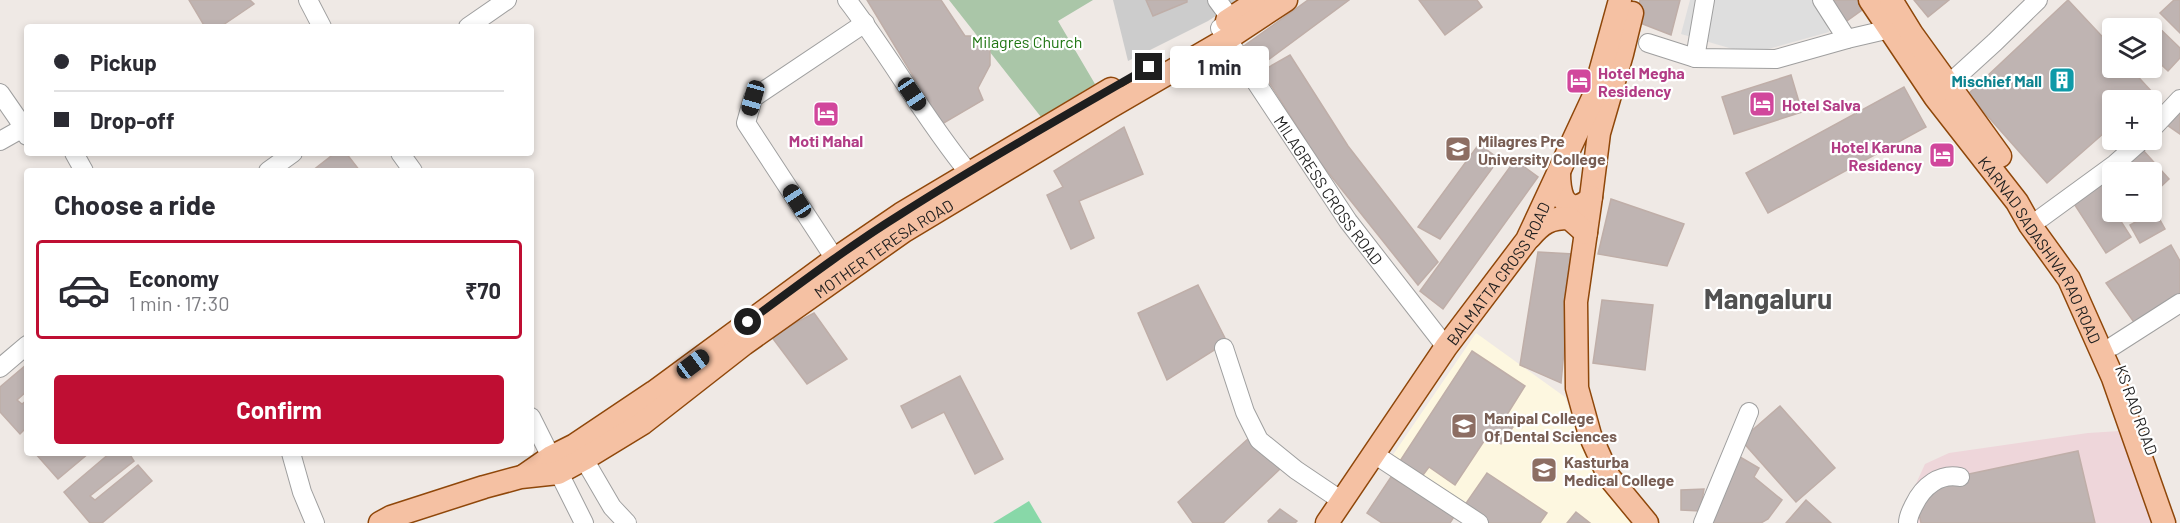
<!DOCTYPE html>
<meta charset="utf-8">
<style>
:root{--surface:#fff;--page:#f2f2f3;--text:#2b2b33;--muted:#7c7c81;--line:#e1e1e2;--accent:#bf0e33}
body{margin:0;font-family:Barlow,sans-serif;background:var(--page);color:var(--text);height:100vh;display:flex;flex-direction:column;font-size:22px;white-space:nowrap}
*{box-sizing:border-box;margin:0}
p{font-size:20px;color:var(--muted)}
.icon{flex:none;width:33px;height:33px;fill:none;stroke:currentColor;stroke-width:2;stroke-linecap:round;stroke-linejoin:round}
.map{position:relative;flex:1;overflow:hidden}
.side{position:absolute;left:24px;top:168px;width:510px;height:288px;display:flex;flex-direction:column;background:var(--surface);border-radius:6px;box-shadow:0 3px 9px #0003}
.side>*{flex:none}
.hud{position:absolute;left:24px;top:24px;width:510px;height:132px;border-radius:6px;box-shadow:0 3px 9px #0003;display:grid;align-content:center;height:132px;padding:0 30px;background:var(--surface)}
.fabs{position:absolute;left:2102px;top:18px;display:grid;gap:12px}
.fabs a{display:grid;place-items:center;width:60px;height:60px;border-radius:6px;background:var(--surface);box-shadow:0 3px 9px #0003;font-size:30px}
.end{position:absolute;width:27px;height:27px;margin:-14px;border:8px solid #1e1e1e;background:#fff;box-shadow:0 0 0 3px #fff}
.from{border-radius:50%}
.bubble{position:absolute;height:42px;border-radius:6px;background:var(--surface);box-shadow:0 3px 9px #0003;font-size:20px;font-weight:700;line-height:42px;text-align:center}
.car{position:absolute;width:18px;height:36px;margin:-18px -9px;border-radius:8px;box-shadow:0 0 4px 2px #0007;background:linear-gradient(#222 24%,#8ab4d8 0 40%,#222 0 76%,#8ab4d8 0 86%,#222 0)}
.hud b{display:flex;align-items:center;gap:21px;height:57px;font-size:22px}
.hud b+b{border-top:2px solid var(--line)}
.hud i{width:15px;height:15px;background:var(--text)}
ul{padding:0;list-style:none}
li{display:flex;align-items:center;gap:18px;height:99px;margin:0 12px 9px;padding:0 18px;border:3px solid transparent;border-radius:6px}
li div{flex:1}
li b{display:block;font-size:22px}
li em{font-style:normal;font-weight:700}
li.active{border-color:var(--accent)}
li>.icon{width:54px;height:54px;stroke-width:1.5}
h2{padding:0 30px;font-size:27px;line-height:72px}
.action{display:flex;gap:12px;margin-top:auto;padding:12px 30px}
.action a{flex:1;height:69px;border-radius:6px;background:var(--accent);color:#fff;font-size:24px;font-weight:700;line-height:69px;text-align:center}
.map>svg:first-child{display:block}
.commercial{fill:#eed6da}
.education{fill:#fdf7e0}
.religious{fill:#ccc}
.cemetery{fill:#aac6a8}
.pitch{fill:#88d8a8}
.parking{fill:#dedede}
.building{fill:#bfb4b2;stroke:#bfaea8;stroke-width:1.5}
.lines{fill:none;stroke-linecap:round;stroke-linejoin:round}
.minor-casing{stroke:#9f9f9f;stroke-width:20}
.major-casing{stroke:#8f470a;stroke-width:25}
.minor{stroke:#fff;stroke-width:18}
.major{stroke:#f5c1a3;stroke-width:22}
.route{stroke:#1e1e1e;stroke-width:8}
.labels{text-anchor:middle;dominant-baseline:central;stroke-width:4.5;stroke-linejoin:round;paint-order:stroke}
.park-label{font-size:16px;fill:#207613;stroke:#fff}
.hotel-label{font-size:16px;font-weight:bold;fill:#b23c85;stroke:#fff;text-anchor:start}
.culture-label{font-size:16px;font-weight:bold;fill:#0d838f;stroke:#fff;text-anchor:end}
.education-label{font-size:16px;font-weight:bold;fill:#785e54;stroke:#fff;text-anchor:start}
.street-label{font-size:16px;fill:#1e1e1e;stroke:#fff}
.town-label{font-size:28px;font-weight:bold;fill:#515151;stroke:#fff}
</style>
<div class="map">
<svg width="2180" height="523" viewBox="0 0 2180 523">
<rect width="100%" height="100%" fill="#efe9e5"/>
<polygon class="commercial" points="2136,430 2169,523 1906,523 1903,512 1925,464 1949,453 2088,433"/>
<polygon class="education" points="1476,333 1565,397 1576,428 1638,523 1471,523 1384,468"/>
<polygon class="religious" points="1113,0 1240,0 1208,21 1128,61"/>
<polygon class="cemetery" points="949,0 1093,0 1058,21 1095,84 1041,117"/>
<polygon class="pitch" points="1029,501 1042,523 993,523"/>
<polygon class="parking" points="1690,0 1821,0 1829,32 1750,54 1681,34"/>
<g class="building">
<polygon points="189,0 250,0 254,4 220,27 205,27"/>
<polygon points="867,0 941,0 965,36 974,36 990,51 990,65 978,88 983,100 942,124"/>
<polygon points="1146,0 1187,0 1187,2 1153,16"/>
<polygon points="1308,0 1349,0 1260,66 1244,46"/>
<polygon points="1419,0 1477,0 1482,7 1445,35"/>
<polygon points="1640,0 1680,0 1671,35 1635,21"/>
<polygon points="1829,0 1865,0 1869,5 1844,23"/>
<polygon points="1914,0 1949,0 1928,17"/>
<polygon points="2068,0 2112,47 2112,68 2130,68 2152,92 2142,100 2112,100 2112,126 2047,183 1968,94"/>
<polygon points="2174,0 2180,0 2180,33 2160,13"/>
<polygon points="2151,20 2180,48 2180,58 2168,71 2151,55 2151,28 2144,28"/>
<polygon points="1290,55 1348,146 1438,262 1418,285 1319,161 1262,71"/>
<polygon points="1791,75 1802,112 1734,134 1722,97"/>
<polygon points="1904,87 1926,127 1768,213 1746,173"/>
<polygon points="2180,108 2180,134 2167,125"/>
<polygon points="1124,127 1143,174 1079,201 1094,238 1071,249 1047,195 1063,187 1054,171"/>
<polygon points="1479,144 1499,159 1440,239 1418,227"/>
<polygon points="2142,149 2169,179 2151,196 2151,172 2117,172"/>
<polygon points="335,153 346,153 360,171 312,171"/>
<polygon points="1515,160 1538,177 1443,309 1420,291"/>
<polygon points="2112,175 2112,189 2104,194 2112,207 2112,212 2115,212 2131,237 2106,253 2071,199"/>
<polygon points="1611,199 1684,224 1667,266 1598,254"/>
<polygon points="2155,211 2165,229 2140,243 2130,225"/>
<polygon points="2171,245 2180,261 2180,296 2136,325 2106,283"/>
<polygon points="1538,252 1573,254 1561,383 1520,365"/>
<polygon points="1198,285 1227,342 1167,380 1138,313"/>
<polygon points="1602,300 1653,305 1645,370 1593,363"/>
<polygon points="814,313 847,359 807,384 771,336"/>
<polygon points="1472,351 1525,386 1503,421 1513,427 1501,444 1488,435 1455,485 1429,467 1423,475 1400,461"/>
<polygon points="27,364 27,391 17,400 22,404 27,400 27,427 20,434 0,412 0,387"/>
<polygon points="960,376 1003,459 975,474 944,412 912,428 901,406"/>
<polygon points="1780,406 1835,468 1796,502 1741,440"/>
<polygon points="1249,438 1281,468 1223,523 1193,523 1178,502"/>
<polygon points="2078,451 2095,523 1921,523 1918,509 1927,488 1969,474"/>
<polygon points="35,453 89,453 58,479"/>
<polygon points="110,453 129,453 134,461 90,496 95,500 138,465 152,481 102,523 90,523 64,492"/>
<polygon points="1740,457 1759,468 1754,477 1782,500 1768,519 1761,523 1704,523"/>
<polygon points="1487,473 1547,513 1540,523 1479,523 1462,509"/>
<polygon points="1391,477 1455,515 1450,523 1382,523 1367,513"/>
<polygon points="1704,489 1700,511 1681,510 1681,490"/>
<polygon points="1806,500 1831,523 1786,523"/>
<polygon points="1280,509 1297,521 1295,523 1269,523 1268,521"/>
<polygon points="1576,512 1590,523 1567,523"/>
</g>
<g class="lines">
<defs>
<g id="minor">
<polyline points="308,0 322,27"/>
<path d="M847,0C890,56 924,118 969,173"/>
<polyline points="1217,0 1231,19"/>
<polyline points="1705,0 1695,58 1776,59 1847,39 1890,29 1899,23"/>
<polyline points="1822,0 1847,39"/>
<polyline points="468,27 507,0"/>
<path id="s1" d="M1220,28L1348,221L1446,347"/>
<polyline points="1648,43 1695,58"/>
<polyline points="0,93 18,119 27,136"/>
<polyline points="1939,93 1995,42 2038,0"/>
<polyline points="2151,130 2180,99"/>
<polyline points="0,141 23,128"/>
<polyline points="74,153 84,171"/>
<polyline points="400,153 413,171"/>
<polyline points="268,171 293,153"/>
<polyline points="2041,218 2115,164 2142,140"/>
<polyline points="835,259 746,123 753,98 865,23"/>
<polyline points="2113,346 2180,303"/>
<polyline points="1224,348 1245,412 1259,440 1296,470 1342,501"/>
<polyline points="0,368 27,345"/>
<polyline points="531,417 584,523"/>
<polyline points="291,453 302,492 315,523"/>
<polyline points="1374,454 1479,523"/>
<polyline points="584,459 612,507 627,523"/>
<polyline points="1703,523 1749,412"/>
<path d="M1908,523C1908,516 1911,511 1914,505C1923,486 1940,473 1960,477"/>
</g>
<g id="major">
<path id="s2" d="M1870,0L1935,97L2017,202L2030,225L2069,279L2113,378L2164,523"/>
<polyline points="1891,0 1912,34 2000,156"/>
<polyline points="1227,21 1259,0"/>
<path d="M1559,173C1559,182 1560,191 1563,198C1570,211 1584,207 1591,197L1599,133L1622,54L1632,13"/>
<polyline points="1591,197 1576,302 1577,388 1590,435 1609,477 1647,523"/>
<path d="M1530,237C1542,223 1550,218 1569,218L1586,233"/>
<polyline points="525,475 551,457 575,445 654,392 835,259 901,214 1111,89"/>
<path id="s3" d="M380,523L391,517L484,487L521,477L558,473L584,459L643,423L744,344L904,231L1110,107L1227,39L1286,0"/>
<path id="s4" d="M1327,523L1446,347L1527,240L1593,98L1620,0"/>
</g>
</defs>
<use href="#minor" class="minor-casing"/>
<use href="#major" class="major-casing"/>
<use href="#minor" class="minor"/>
<use href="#major" class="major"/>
</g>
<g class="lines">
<path class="route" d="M748,322C798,285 848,247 901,214C982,162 1066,115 1149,67"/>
</g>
<defs>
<symbol id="building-square" viewBox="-11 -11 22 22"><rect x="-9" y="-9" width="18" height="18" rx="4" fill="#0f9aa8" stroke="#fff"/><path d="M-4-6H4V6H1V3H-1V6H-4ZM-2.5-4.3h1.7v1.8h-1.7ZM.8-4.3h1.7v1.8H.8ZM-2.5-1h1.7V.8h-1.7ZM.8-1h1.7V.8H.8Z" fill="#fff"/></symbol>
<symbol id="hotel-square" viewBox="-11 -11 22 22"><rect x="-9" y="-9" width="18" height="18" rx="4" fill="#d1479c" stroke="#fff"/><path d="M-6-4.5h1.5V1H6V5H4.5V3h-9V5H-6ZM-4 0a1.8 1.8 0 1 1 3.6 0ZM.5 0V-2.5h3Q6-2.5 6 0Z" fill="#fff"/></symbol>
<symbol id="school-square" viewBox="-11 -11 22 22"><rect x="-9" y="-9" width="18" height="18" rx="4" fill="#8d6e63" stroke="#fff"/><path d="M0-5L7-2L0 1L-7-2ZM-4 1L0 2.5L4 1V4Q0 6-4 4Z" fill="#fff"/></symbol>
<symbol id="university-square" viewBox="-11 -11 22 22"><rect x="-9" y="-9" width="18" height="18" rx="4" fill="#8d6e63" stroke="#fff"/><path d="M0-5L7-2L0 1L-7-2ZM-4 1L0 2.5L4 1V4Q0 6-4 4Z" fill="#fff"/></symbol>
</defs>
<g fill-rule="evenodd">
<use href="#building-square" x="2047" y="65" width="30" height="30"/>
<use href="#hotel-square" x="1564" y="66" width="30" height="30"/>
<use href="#hotel-square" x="1747" y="89" width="30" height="30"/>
<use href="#hotel-square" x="811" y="99" width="30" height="30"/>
<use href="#school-square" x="1443" y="134" width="30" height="30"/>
<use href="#hotel-square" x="1927" y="140" width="30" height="30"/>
<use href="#university-square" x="1449" y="411" width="30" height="30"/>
<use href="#university-square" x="1529" y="455" width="30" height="30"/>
</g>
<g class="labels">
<g class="park-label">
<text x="1027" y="41">Milagres Church</text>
</g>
<g class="hotel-label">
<text x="1598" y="72">Hotel Megha<tspan x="1598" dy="18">Residency</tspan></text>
<text x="1782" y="104">Hotel Salva</text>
<text x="826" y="140" text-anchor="middle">Moti Mahal</text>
<text x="1922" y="146" text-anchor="end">Hotel Karuna<tspan x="1922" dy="18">Residency</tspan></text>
</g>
<g class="culture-label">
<text x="2042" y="80">Mischief Mall</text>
</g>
<g class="education-label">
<text x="1478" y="140">Milagres Pre<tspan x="1478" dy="18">University College</tspan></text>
<text x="1484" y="417">Manipal College<tspan x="1484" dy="18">Of Dental Sciences</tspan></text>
<text x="1564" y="461">Kasturba<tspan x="1564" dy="18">Medical College</tspan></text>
</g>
<g class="street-label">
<text stroke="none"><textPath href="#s1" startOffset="195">MILAGRESS CROSS ROAD</textPath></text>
<text stroke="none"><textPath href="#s3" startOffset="582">MOTHER TERESA ROAD</textPath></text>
<text stroke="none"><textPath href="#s2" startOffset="303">KARNAD SADASHIVA RAO ROAD</textPath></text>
<text stroke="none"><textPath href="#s4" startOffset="303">BALMATTA CROSS ROAD</textPath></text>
<text transform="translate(2137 410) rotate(70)">KS RAO ROAD</text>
</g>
<g class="town-label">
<text x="1768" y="298">Mangaluru</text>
</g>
</g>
</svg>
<div class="fabs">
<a><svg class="icon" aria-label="layers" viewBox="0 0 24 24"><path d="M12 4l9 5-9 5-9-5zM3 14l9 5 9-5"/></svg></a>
<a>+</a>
<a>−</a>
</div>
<i class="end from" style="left:748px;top:322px"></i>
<i class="end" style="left:1149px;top:67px"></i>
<div class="bubble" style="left:1170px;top:46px;width:99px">1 min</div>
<i class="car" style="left:912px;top:94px;rotate:146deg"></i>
<i class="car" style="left:753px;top:98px;rotate:196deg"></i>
<i class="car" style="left:797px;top:201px;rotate:327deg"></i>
<i class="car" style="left:693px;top:364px;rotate:53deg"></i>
<div class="hud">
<b><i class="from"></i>Pickup</b>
<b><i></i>Drop-off</b>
</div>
<section class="side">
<h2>Choose a ride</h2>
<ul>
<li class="active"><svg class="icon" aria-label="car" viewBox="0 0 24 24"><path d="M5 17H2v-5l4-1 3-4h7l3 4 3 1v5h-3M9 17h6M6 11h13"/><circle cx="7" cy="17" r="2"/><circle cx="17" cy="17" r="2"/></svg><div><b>Economy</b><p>1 min · 17:30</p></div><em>₹70</em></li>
</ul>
<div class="action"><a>Confirm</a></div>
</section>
</div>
